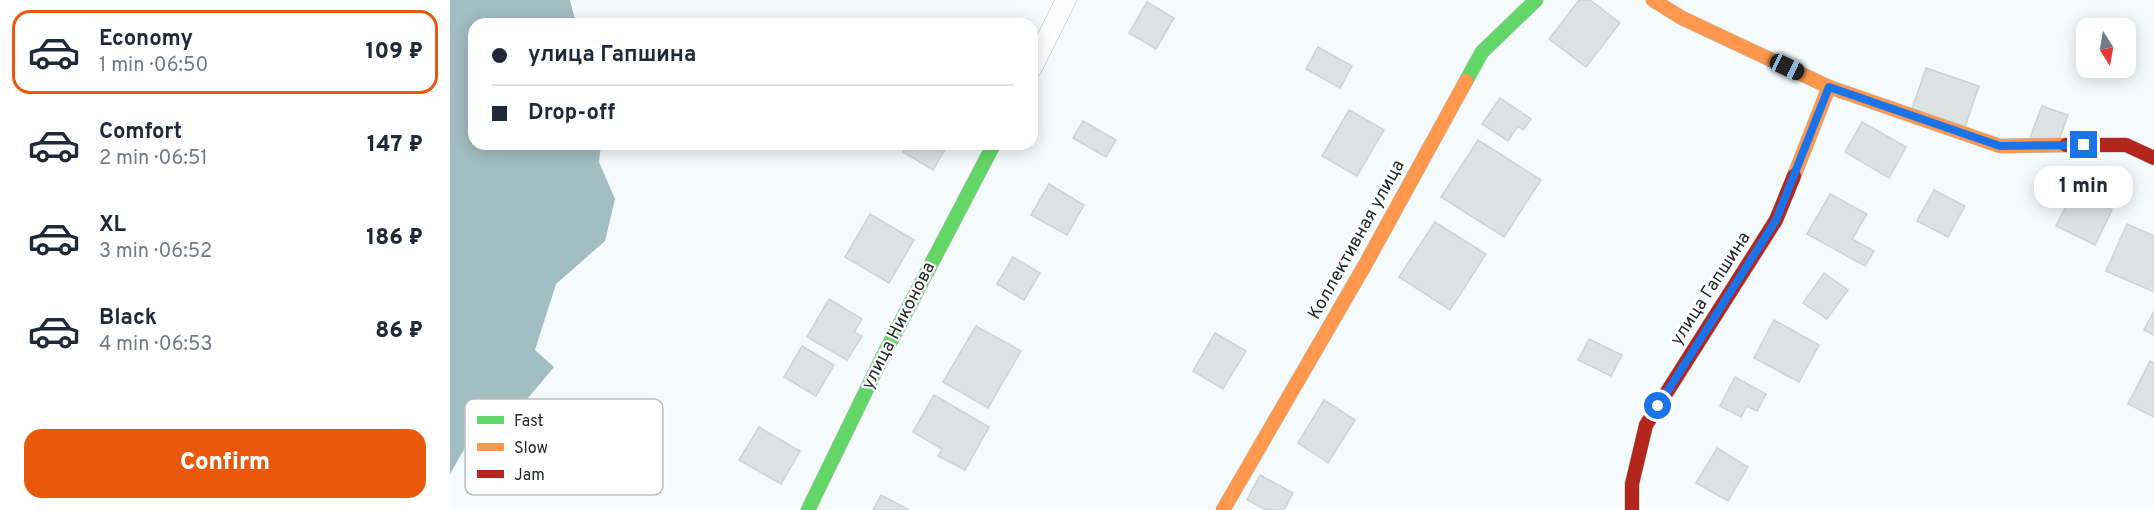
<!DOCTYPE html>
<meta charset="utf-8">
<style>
:root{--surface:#fff;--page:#f2f2f3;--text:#1f2937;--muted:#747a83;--line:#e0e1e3;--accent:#ea580c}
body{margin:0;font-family:Overpass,sans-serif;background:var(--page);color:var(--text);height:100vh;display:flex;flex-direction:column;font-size:22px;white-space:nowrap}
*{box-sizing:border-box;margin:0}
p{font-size:20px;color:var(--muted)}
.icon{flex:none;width:33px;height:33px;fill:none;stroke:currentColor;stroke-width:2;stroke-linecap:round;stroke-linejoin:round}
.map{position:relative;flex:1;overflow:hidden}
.panel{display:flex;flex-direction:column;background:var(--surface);width:450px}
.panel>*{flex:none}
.guide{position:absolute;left:18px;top:18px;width:570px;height:132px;border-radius:18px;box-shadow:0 3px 15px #0003;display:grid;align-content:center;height:132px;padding:0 24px;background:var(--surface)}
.needle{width:39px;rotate:169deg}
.buttons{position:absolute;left:1626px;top:18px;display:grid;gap:12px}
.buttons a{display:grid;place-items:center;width:60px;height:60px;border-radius:12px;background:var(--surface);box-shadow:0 3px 15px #0003;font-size:30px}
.end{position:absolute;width:27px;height:27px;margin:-14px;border:8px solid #1a73e8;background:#fff;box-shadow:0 0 0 3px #fff}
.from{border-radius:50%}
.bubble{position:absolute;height:42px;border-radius:18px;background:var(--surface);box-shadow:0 3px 15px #0003;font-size:20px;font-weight:800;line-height:42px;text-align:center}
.car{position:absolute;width:18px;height:36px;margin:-18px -9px;border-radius:8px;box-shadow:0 0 4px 2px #0007;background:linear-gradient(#222 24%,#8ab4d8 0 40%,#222 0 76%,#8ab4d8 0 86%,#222 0)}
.guide b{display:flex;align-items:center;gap:21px;height:57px;font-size:22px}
.guide b+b{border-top:2px solid var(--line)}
.guide i{width:15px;height:15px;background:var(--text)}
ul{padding:10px 0 0;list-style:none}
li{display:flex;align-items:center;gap:18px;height:84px;margin:0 12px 9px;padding:0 12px;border:3px solid transparent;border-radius:18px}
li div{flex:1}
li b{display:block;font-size:22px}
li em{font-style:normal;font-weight:800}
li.active{border-color:var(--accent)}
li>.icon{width:54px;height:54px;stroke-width:1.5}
.action{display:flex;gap:12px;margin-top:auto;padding:12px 24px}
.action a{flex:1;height:69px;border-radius:18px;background:var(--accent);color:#fff;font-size:24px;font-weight:800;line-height:69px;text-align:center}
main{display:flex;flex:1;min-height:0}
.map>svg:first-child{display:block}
.water{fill:#a2bec2}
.building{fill:#dde2e2;stroke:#ced3d4;stroke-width:1.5}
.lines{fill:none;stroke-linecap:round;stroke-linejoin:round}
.street-casing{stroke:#b8bcbd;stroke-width:21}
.fast-casing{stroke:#b8bcbd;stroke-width:15}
.slow-casing{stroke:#b8bcbd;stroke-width:15}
.jam-casing{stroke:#b8bcbd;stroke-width:15}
.street{stroke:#fefeff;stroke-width:20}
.fast{stroke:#63d668;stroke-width:14}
.slow{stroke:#ff974d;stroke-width:14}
.jam{stroke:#b3261e;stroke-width:14}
.route{stroke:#1a73e8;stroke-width:8}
.labels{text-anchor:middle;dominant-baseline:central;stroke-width:4.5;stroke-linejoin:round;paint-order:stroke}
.street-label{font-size:18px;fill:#242828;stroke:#fff}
.key{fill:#fff;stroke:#bdbebe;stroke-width:1.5}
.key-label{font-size:16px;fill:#242828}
</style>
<main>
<section class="panel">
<ul>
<li class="active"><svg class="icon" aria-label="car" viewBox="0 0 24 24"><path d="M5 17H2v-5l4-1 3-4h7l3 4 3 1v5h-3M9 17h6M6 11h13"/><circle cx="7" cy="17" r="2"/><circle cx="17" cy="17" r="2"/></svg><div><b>Economy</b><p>1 min · 06:50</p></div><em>109 ₽</em></li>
<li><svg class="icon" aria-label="car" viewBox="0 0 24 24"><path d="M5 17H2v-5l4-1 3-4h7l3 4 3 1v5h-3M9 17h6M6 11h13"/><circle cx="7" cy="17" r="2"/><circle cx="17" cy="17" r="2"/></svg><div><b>Comfort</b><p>2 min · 06:51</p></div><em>147 ₽</em></li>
<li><svg class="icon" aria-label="car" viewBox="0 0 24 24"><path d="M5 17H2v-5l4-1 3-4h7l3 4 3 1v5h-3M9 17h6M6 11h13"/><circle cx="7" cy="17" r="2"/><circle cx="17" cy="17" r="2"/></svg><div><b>XL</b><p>3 min · 06:52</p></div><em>186 ₽</em></li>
<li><svg class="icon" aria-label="car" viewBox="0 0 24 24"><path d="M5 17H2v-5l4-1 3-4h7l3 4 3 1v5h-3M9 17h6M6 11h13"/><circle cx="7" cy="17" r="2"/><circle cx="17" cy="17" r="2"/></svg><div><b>Black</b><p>4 min · 06:53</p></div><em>86 ₽</em></li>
</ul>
<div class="action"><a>Confirm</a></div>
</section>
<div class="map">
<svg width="1704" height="510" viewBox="0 0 1704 510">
<rect width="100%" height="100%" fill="#f5fbfc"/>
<polygon class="water" points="0,0 120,0 126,24 24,24 24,144 151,144 149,162 165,199 155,241 106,284 85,350 104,367 58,422 20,439 0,474"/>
<g class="building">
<polygon points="1129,0 1140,0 1170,23 1136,67 1099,39"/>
<polygon points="697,2 724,18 706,49 679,33"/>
<polygon points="868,47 902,66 890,88 856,69"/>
<polygon points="1476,68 1529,86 1515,127 1462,109"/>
<polygon points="1050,98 1081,119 1073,130 1068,126 1058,141 1032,124"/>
<polygon points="1592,106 1618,115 1607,145 1580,138"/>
<polygon points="899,110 934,130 907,176 872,156"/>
<polygon points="633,121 666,140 656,157 623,138"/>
<polygon points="1412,122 1456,147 1439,178 1395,152"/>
<polygon points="1028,140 1091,180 1054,237 991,197"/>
<polygon points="457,144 498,144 483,170 453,152"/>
<polygon points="599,184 634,205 617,235 581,215"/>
<polygon points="1484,190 1515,206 1498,237 1467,221"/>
<polygon points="1624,191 1662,210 1645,245 1606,226"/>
<polygon points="1380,194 1417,214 1402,239 1424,251 1415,266 1357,234"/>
<polygon points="420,214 464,240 439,283 395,257"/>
<polygon points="985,222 1036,254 1000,310 949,277"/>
<polygon points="1677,224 1704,236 1704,292 1656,271"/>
<polygon points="563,257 590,273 574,300 547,284"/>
<polygon points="1374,273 1398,290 1377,319 1353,303"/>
<polygon points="379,299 412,319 404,332 412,336 397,360 357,337"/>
<polygon points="1704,311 1704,335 1694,330"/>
<polygon points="1324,320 1369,345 1349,382 1304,358"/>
<polygon points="526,326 571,351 538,408 493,382"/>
<polygon points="765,333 796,351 773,389 743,371"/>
<polygon points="1139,339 1172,355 1161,376 1128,360"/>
<polygon points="352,346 384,365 366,396 334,377"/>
<polygon points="1700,361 1704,363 1704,417 1678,404"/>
<polygon points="1285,377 1316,394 1307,411 1297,406 1291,417 1270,406"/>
<polygon points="484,395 539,427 515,470 488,456 492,449 463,432"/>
<polygon points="874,400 905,420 878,463 848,443"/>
<polygon points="309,427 350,451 331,484 289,460"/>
<polygon points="1267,448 1298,467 1278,501 1246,483"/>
<polygon points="810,475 843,493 834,510 816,510 797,500"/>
<polygon points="431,495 459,510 423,510"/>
</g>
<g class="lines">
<defs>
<polyline id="street" points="582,68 616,0"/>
<g id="fast">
<polyline points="1016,81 1032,52 1086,0"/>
<polyline points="358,510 433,356 544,144"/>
</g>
<g id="slow">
<polyline points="1203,0 1232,18 1379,87 1550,146 1616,145"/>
<polyline points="1344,176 1379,87"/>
<polyline points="773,510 915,265 1016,81"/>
</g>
<g id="jam">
<polyline points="1616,145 1676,145 1704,158"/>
<polyline points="1182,510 1182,484 1196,425 1326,220 1344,176"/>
</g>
</defs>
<use href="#street" class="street-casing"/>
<use href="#fast" class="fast-casing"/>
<use href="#slow" class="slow-casing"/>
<use href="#jam" class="jam-casing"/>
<use href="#street" class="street"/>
<use href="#fast" class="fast"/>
<use href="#slow" class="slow"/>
<use href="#jam" class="jam"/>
</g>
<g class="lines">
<polyline class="route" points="1208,406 1326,220 1379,87 1550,146 1634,145"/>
</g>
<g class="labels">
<g class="street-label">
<text transform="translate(907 240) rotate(-61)">Коллективная улица</text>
<text transform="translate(1261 289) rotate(-57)">улица Гапшина</text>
<text transform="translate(449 326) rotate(-63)">улица Никонова</text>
</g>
</g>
<rect x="15" y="399" width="198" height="96" rx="9" class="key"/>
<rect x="27" y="416" width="27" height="8" fill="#63d668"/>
<rect x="27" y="443" width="27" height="8" fill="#ff974d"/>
<rect x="27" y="470" width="27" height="8" fill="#b3261e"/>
<g class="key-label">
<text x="64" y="426">Fast</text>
<text x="64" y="453">Slow</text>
<text x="64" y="480">Jam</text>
</g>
</svg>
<div class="buttons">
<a><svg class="needle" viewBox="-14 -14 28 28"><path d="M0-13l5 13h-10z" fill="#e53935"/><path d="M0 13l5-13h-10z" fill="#747a83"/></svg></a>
</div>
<i class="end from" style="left:1208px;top:406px"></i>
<i class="end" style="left:1634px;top:145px"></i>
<div class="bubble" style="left:1584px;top:166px;width:99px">1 min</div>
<i class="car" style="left:1337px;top:67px;rotate:115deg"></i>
<div class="guide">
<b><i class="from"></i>улица Гапшина</b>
<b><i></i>Drop-off</b>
</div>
</div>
</main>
